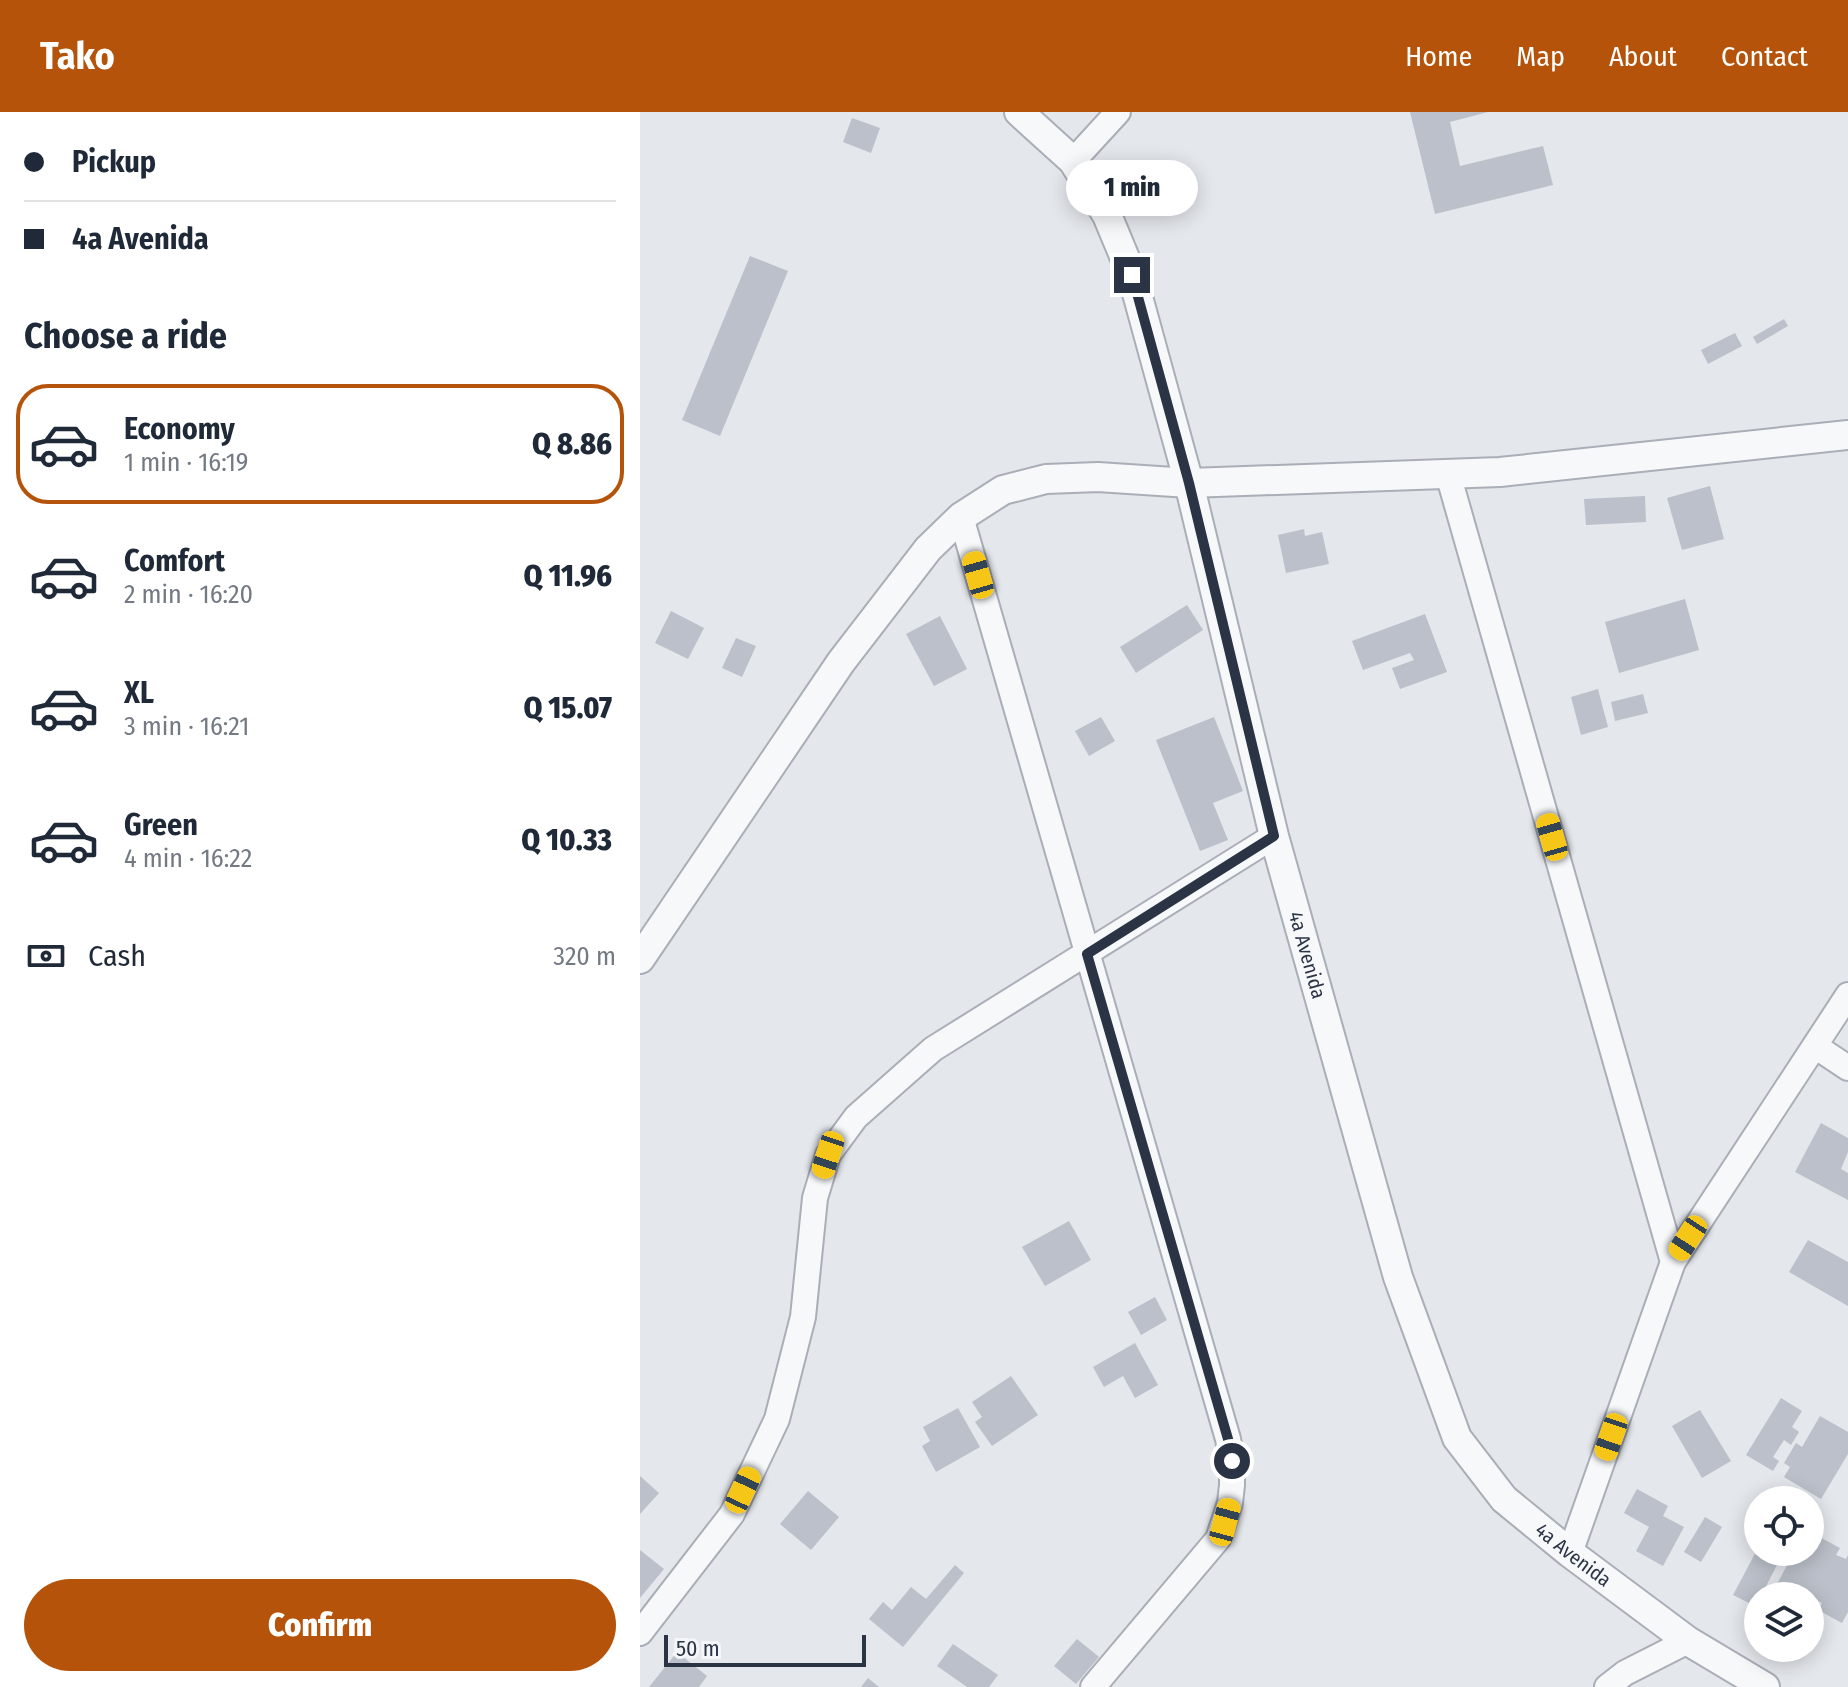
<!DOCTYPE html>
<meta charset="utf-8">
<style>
:root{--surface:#fff;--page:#f2f2f3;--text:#1f2937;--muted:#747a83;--line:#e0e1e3;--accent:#b45309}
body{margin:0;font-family:"Fira Sans Condensed",sans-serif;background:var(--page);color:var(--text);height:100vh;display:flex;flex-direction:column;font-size:30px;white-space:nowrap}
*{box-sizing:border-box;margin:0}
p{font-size:26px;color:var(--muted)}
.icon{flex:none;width:44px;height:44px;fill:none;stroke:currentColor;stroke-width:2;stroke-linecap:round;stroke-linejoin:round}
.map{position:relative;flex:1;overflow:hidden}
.drawer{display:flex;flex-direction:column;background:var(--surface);width:640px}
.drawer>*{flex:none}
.banner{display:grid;align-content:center;height:176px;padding:0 24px;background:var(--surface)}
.buttons{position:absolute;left:1104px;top:1374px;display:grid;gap:16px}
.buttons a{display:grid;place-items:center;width:80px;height:80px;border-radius:50%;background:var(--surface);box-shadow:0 4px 20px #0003;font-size:40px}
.scale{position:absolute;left:24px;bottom:20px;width:202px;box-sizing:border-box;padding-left:8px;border:4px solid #2b3445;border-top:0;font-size:22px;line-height:28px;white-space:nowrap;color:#2b3445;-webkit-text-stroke:6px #f4f6f9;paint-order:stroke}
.end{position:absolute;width:36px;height:36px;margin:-18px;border:10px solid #2b3445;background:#fff;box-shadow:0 0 0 4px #fff}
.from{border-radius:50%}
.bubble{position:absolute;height:56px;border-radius:28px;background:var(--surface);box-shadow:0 4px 20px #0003;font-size:26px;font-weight:800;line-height:56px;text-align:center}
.car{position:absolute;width:24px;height:48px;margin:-24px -12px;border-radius:10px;box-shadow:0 0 6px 2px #0007;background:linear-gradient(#f5c518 24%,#345 0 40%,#f5c518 0 76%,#345 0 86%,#f5c518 0)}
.banner b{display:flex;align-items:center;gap:28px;height:76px;font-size:30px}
.banner b+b{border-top:2px solid var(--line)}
.banner i{width:20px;height:20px;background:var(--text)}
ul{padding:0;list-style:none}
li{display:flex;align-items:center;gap:24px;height:120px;margin:0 16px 12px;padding:0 8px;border:4px solid transparent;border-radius:32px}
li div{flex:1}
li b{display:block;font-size:30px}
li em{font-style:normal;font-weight:800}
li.selected{border-color:var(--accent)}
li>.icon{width:72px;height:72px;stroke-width:1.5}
h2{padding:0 24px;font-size:36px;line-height:96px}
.pay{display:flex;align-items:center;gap:20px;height:88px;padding:0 24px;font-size:30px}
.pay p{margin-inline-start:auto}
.primary-button{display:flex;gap:16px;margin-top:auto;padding:16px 24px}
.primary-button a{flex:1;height:92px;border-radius:48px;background:var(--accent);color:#fff;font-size:32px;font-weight:800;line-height:92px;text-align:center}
header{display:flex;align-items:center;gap:48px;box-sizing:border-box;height:112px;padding:0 40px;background:var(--accent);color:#fff}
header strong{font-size:38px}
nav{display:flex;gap:44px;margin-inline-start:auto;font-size:28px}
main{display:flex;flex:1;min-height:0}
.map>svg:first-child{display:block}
.building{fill:#bbc0ca}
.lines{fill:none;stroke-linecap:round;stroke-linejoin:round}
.minor-casing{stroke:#a9aeb7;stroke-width:28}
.tertiary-casing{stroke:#a9aeb7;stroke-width:32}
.minor{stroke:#f7f8fa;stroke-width:24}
.tertiary{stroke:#f7f8fa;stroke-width:28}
.route{stroke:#2b3445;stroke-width:10}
.labels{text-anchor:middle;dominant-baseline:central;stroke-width:8;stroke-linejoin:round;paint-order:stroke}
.street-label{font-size:20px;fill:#2b3445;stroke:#f4f6f9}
</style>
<header>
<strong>Tako</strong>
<nav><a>Home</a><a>Map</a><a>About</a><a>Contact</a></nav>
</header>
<main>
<section class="drawer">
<div class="banner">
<b><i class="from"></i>Pickup</b>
<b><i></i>4a Avenida</b>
</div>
<h2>Choose a ride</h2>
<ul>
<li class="selected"><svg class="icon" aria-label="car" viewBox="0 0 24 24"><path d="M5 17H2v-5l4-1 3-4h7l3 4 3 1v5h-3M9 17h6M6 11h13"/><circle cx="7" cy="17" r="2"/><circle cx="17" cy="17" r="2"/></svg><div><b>Economy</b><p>1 min · 16:19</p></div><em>Q 8.86</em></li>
<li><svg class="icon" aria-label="car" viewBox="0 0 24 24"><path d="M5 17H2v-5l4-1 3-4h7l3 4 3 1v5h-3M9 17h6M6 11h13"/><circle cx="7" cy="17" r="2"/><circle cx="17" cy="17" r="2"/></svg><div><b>Comfort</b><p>2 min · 16:20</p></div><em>Q 11.96</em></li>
<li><svg class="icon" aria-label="car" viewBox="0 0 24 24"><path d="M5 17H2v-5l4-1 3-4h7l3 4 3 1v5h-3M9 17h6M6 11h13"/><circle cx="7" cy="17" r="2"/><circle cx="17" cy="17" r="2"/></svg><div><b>XL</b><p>3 min · 16:21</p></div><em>Q 15.07</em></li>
<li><svg class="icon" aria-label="car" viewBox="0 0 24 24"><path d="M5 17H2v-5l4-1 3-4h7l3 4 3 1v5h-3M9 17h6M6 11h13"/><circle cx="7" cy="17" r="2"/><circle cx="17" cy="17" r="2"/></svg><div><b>Green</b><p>4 min · 16:22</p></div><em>Q 10.33</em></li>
</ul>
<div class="pay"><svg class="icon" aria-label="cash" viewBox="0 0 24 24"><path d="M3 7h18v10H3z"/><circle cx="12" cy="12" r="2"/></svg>Cash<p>320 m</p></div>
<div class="primary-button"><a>Confirm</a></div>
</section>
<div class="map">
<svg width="1208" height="1575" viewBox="0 0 1208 1575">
<rect width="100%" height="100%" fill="#e4e7ec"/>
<g class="building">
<polygon points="770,0 848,0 810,10 820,54 903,34 913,73 795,102"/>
<polygon points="212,6 240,16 231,41 203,30"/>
<polygon points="110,144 148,159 80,324 42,308"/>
<polygon points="1144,207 1148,214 1117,232 1113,225"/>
<polygon points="1095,221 1102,234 1068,252 1061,238"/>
<polygon points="1070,374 1084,427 1042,438 1027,386"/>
<polygon points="1005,384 1006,410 946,413 944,387"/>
<polygon points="664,417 665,424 682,420 689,452 646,461 638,423"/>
<polygon points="1045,487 1059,538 979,561 965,510"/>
<polygon points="547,493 563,518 496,561 480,535"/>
<polygon points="31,499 64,516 48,547 15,531"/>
<polygon points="785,502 807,560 760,577 752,556 774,548 770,541 723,558 712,529"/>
<polygon points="300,504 327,557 294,574 266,522"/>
<polygon points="96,526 116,534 102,565 82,556"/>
<polygon points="958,577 968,615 941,623 931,585"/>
<polygon points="1003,582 1008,601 975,609 971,590"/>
<polygon points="461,605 475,629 449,644 435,619"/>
<polygon points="574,605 603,679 573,691 588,728 560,739 516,628"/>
<polygon points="1181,1011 1208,1026 1208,1040 1201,1057 1208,1061 1208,1088 1155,1060"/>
<polygon points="429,1109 451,1148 405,1174 382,1135"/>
<polygon points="1168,1128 1208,1150 1208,1194 1149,1160"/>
<polygon points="515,1185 527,1208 501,1223 488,1200"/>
<polygon points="495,1231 518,1273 495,1286 483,1264 464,1275 453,1255"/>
<polygon points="371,1264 398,1303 352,1334 335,1310 342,1305 332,1290"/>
<polygon points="1141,1286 1162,1299 1152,1315 1159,1320 1151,1333 1144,1328 1133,1345 1139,1349 1133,1359 1106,1343"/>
<polygon points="318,1296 340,1335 296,1360 282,1334 290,1329 283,1315"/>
<polygon points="1060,1298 1091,1349 1062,1366 1032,1314"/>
<polygon points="1180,1304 1208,1320 1208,1342 1181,1387 1144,1365 1150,1355 1144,1351 1156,1331 1162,1335"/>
<polygon points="0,1364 19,1381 0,1402"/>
<polygon points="997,1377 1028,1394 1023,1404 1044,1415 1023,1454 996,1439 1009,1415 984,1401"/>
<polygon points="168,1379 199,1405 171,1438 140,1412"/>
<polygon points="1065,1405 1082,1415 1061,1450 1044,1440"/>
<polygon points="1170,1420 1200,1436 1196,1443 1206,1447 1208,1443 1208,1500 1202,1511 1178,1498 1182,1491 1173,1486 1170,1493 1170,1484 1150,1484 1135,1476 1154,1440 1170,1440"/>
<polygon points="1118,1436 1118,1440 1123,1440 1139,1449 1121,1484 1118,1484 1115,1494 1093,1483"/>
<polygon points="0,1438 24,1457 0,1486"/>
<polygon points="315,1453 324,1461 263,1535 229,1507 243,1490 252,1498 271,1475 286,1487"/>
<polygon points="437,1527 459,1545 436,1572 414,1554"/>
<polygon points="313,1532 358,1563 349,1575 327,1575 297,1554"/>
<polygon points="37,1540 67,1564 59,1575 9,1575"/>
<polygon points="228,1566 239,1575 221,1575"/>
</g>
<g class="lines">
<defs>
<g id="minor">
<polyline points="433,49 478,0"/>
<polyline points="808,362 1033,1150"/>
<polyline points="321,405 588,1327 592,1349 592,1373 590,1391 578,1427 453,1575"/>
<polyline points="1175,934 1208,956"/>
<polyline points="930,1441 1033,1150 1208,883"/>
<polyline points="0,1521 92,1402 137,1307 163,1205 175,1086 188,1043 216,1005 293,937 634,724"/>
<polyline points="967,1575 985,1561 1048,1529"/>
</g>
<g id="tertiary">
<path id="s1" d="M379,0L433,49L467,103L492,163L549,371L634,724L758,1165L817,1326L864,1387L930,1441L1048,1529L1125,1575"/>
<polyline points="0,847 201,550 288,437 321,405 363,378 406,367 458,365 549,371 860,360 1208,323"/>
</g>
</defs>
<use href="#minor" class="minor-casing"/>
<use href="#tertiary" class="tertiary-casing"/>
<use href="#minor" class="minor"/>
<use href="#tertiary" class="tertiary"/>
</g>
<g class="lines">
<polyline class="route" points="492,163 549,371 634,724 447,842 588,1327 592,1349"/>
</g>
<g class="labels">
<g class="street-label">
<text stroke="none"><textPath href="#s1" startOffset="904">4a Avenida</textPath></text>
<text stroke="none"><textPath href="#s1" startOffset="1576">4a Avenida</textPath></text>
</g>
</g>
</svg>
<div class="buttons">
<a><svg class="icon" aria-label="locate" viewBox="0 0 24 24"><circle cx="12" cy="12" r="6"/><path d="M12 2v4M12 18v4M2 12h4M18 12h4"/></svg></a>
<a><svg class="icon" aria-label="layers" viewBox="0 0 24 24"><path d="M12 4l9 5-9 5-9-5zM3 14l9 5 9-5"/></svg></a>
</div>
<div class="scale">50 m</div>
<i class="end from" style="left:592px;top:1349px"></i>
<i class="end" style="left:492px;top:163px"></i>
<div class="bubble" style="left:426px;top:48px;width:132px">1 min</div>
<i class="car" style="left:338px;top:463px;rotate:344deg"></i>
<i class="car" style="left:912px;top:725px;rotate:344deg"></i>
<i class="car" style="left:188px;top:1043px;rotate:198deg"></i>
<i class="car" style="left:1048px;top:1126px;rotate:213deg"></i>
<i class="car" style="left:971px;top:1325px;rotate:199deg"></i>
<i class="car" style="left:103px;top:1378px;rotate:25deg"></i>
<i class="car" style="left:585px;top:1410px;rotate:15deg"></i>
</div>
</main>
